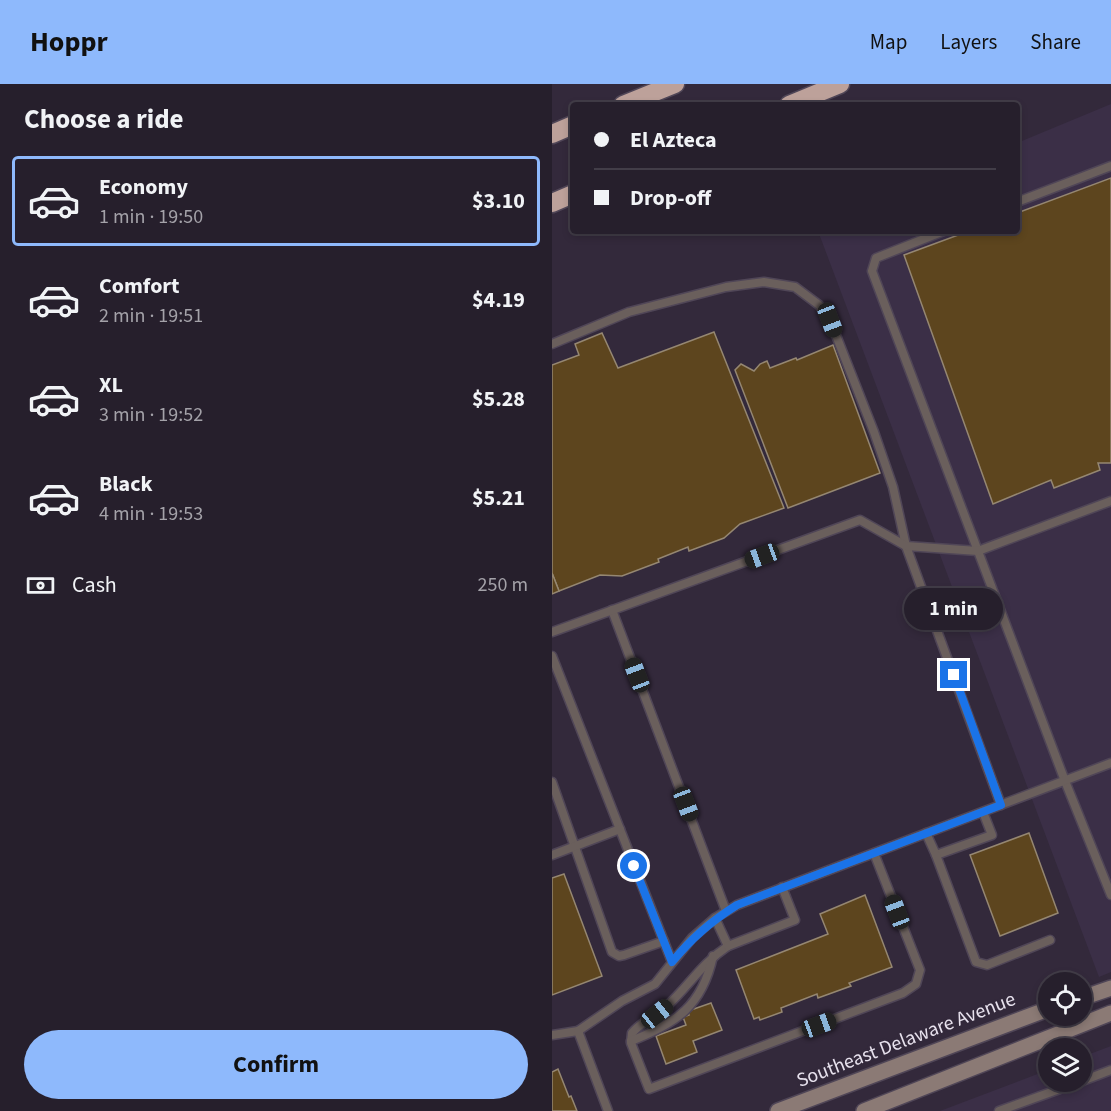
<!DOCTYPE html>
<meta charset="utf-8">
<style>
:root{--surface:#261f2c;--page:#2e2734;--text:#f1f3f6;--muted:#a4a2a9;--line:#423d48;--accent:#8eb9fc}
body{margin:0;font-family:"Source Sans 3",sans-serif;background:var(--page);color:var(--text);height:100vh;display:flex;flex-direction:column;font-size:22px;white-space:nowrap}
*{box-sizing:border-box;margin:0}
p{font-size:20px;color:var(--muted)}
.icon{flex:none;width:33px;height:33px;fill:none;stroke:currentColor;stroke-width:2;stroke-linecap:round;stroke-linejoin:round}
.map{position:relative;flex:1;overflow:hidden}
.panel{display:flex;flex-direction:column;background:var(--surface);width:552px}
.panel>*{flex:none}
.banner{position:absolute;left:18px;top:18px;width:450px;height:132px;border-radius:6px;box-shadow:0 3px 9px #0003,0 0 0 2px var(--line);display:grid;align-content:center;height:132px;padding:0 24px;background:var(--surface)}
.fabs{position:absolute;left:486px;top:888px;display:grid;gap:12px}
.fabs a{display:grid;place-items:center;width:54px;height:54px;border-radius:50%;background:var(--surface);box-shadow:0 3px 9px #0003,0 0 0 2px var(--line);font-size:30px}
.end{position:absolute;width:27px;height:27px;margin:-14px;border:8px solid #1a73e8;background:#fff;box-shadow:0 0 0 3px #fff}
.from{border-radius:50%}
.bubble{position:absolute;height:42px;border-radius:21px;background:var(--surface);box-shadow:0 3px 9px #0003,0 0 0 2px var(--line);font-size:20px;font-weight:700;line-height:42px;text-align:center}
.car{position:absolute;width:18px;height:36px;margin:-18px -9px;border-radius:8px;box-shadow:0 0 4px 2px #0007;background:linear-gradient(#222 24%,#8ab4d8 0 40%,#222 0 76%,#8ab4d8 0 86%,#222 0)}
.banner b{display:flex;align-items:center;gap:21px;height:57px;font-size:22px}
.banner b+b{border-top:2px solid var(--line)}
.banner i{width:15px;height:15px;background:var(--text)}
ul{padding:0;list-style:none}
li{display:flex;align-items:center;gap:18px;height:90px;margin:0 12px 9px;padding:0 12px;border:3px solid transparent;border-radius:6px}
li div{flex:1}
li b{display:block;font-size:22px}
li em{font-style:normal;font-weight:700}
li.active{border-color:var(--accent)}
li>.icon{width:54px;height:54px;stroke-width:1.5}
h2{padding:0 24px;font-size:27px;line-height:72px}
.pay{display:flex;align-items:center;gap:15px;height:66px;padding:0 24px;font-size:22px}
.pay p{margin-inline-start:auto}
.cta{display:flex;gap:12px;margin-top:auto;padding:12px 24px}
.cta a{flex:1;height:69px;border-radius:36px;background:var(--accent);color:#111;font-size:24px;font-weight:700;line-height:69px;text-align:center}
header{display:flex;align-items:center;gap:36px;box-sizing:border-box;height:84px;padding:0 30px;background:var(--accent);color:#111}
header strong{font-size:28px}
nav{display:flex;gap:33px;margin-inline-start:auto;font-size:21px}
main{display:flex;flex:1;min-height:0}
.map>svg:first-child{display:block}
.built{fill:#3b2f47}
.building{fill:#5d451e;stroke:#958772;stroke-width:1.5}
.lines{fill:none;stroke-linecap:round;stroke-linejoin:round}
.service-casing{stroke:#504657;stroke-width:11}
.secondary-casing{stroke:#504657;stroke-width:18}
.motorway-casing{stroke:#504657;stroke-width:21}
.service{stroke:#6a5f5c;stroke-width:8}
.secondary{stroke:#8b7a75;stroke-width:15}
.motorway{stroke:#bda19a;stroke-width:18}
.route{stroke:#1a73e8;stroke-width:8}
.labels{text-anchor:middle;dominant-baseline:central;stroke-width:4.5;stroke-linejoin:round;paint-order:stroke}
.street-label{font-size:20px;fill:#e7e1ed;stroke:#33293b}
</style>
<header>
<strong>Hoppr</strong>
<nav><a>Map</a><a>Layers</a><a>Share</a></nav>
</header>
<main>
<section class="panel">
<h2>Choose a ride</h2>
<ul>
<li class="active"><svg class="icon" aria-label="car" viewBox="0 0 24 24"><path d="M5 17H2v-5l4-1 3-4h7l3 4 3 1v5h-3M9 17h6M6 11h13"/><circle cx="7" cy="17" r="2"/><circle cx="17" cy="17" r="2"/></svg><div><b>Economy</b><p>1 min · 19:50</p></div><em>$3.10</em></li>
<li><svg class="icon" aria-label="car" viewBox="0 0 24 24"><path d="M5 17H2v-5l4-1 3-4h7l3 4 3 1v5h-3M9 17h6M6 11h13"/><circle cx="7" cy="17" r="2"/><circle cx="17" cy="17" r="2"/></svg><div><b>Comfort</b><p>2 min · 19:51</p></div><em>$4.19</em></li>
<li><svg class="icon" aria-label="car" viewBox="0 0 24 24"><path d="M5 17H2v-5l4-1 3-4h7l3 4 3 1v5h-3M9 17h6M6 11h13"/><circle cx="7" cy="17" r="2"/><circle cx="17" cy="17" r="2"/></svg><div><b>XL</b><p>3 min · 19:52</p></div><em>$5.28</em></li>
<li><svg class="icon" aria-label="car" viewBox="0 0 24 24"><path d="M5 17H2v-5l4-1 3-4h7l3 4 3 1v5h-3M9 17h6M6 11h13"/><circle cx="7" cy="17" r="2"/><circle cx="17" cy="17" r="2"/></svg><div><b>Black</b><p>4 min · 19:53</p></div><em>$5.21</em></li>
</ul>
<div class="pay"><svg class="icon" aria-label="cash" viewBox="0 0 24 24"><path d="M3 7h18v10H3z"/><circle cx="12" cy="12" r="2"/></svg>Cash<p>250 m</p></div>
<div class="cta"><a>Confirm</a></div>
</section>
<div class="map">
<svg width="559" height="1027" viewBox="0 0 559 1027">
<rect width="100%" height="100%" fill="#33293b"/>
<g class="built">
<polygon points="559,20 559,888 547,893 266,147 465,147 465,59"/>
<polygon points="559,962 559,1027 388,1027 496,986 496,998 530,998 530,973"/>
</g>
<g class="building">
<polygon points="559,94 559,379 546,379 548,386 502,404 499,396 441,420 352,171 417,147 465,147 465,129"/>
<polygon points="162,248 232,424 188,440 172,454 137,467 136,463 106,475 107,478 70,492 48,491 7,507 0,489 0,281 27,271 23,260 50,249 66,284"/>
<polygon points="281,261 328,389 236,424 183,286 189,280 202,287 208,280 215,277 218,284 244,274 245,276"/>
<polygon points="0,489 7,507 0,510"/>
<polygon points="477,749 506,829 448,852 418,771"/>
<polygon points="12,790 50,892 0,911 0,794"/>
<polygon points="313,811 340,883 297,899 299,902 266,914 265,910 229,924 230,928 208,936 207,933 202,935 184,886 276,850 268,830"/>
<polygon points="159,919 170,946 141,957 145,968 114,980 104,952 134,941 131,933 137,931 136,927"/>
<polygon points="6,985 17,1013 19,1012 25,1027 0,1027 0,988"/>
</g>
<g class="lines">
<defs>
<g id="service">
<polyline points="465,118 559,82"/>
<polyline points="392,147 324,174 320,187 513,697 559,811"/>
<polyline points="0,260 77,228 174,203 212,198 243,203 267,221 278,236 322,348 341,403 354,462 449,721"/>
<polyline points="60,526 174,827"/>
<polyline points="0,548 308,436 354,462 426,467 559,417"/>
<polyline points="0,572 120,878"/>
<polyline points="0,698 60,868 67,872 72,871 112,857"/>
<polyline points="374,749 384,771 440,751 431,728"/>
<polyline points="0,771 68,745"/>
<polyline points="384,771 424,878 435,881 498,856"/>
<path d="M163,834L176,862C149,880 137,902 114,923C103,933 90,937 80,949L79,959L97,1005L351,909L364,900L368,886L322,769"/>
<polyline points="176,862 243,836 230,803"/>
<polyline points="0,951 26,947"/>
<path d="M79,957C125,939 150,922 161,872"/>
<polyline points="530,997 559,986"/>
<polyline points="56,1027 26,947 70,917 103,900 140,854 163,834 185,821 559,679"/>
<polyline points="447,1027 527,998"/>
</g>
<g id="secondary">
<polyline points="530,914 559,904"/>
<polyline points="226,1027 496,925"/>
<polyline points="312,1027 559,929"/>
</g>
<g id="motorway">
<polyline points="71,21 123,0"/>
<polyline points="237,21 288,0"/>
<polyline points="0,50 21,41"/>
<polyline points="0,119 21,110"/>
</g>
</defs>
<use href="#service" class="service-casing"/>
<use href="#secondary" class="secondary-casing"/>
<use href="#motorway" class="motorway-casing"/>
<use href="#service" class="service"/>
<use href="#secondary" class="secondary"/>
<use href="#motorway" class="motorway"/>
</g>
<g class="lines">
<path class="route" d="M82,782L120,878C140,854 158,838 185,821L449,721L402,591"/>
</g>
<g class="labels">
<g class="street-label">
<text transform="translate(354 956) rotate(-21)">Southeast Delaware Avenue</text>
</g>
</g>
</svg>
<div class="fabs">
<a><svg class="icon" aria-label="locate" viewBox="0 0 24 24"><circle cx="12" cy="12" r="6"/><path d="M12 2v4M12 18v4M2 12h4M18 12h4"/></svg></a>
<a><svg class="icon" aria-label="layers" viewBox="0 0 24 24"><path d="M12 4l9 5-9 5-9-5zM3 14l9 5 9-5"/></svg></a>
</div>
<i class="end from" style="left:82px;top:782px"></i>
<i class="end" style="left:402px;top:591px"></i>
<div class="bubble" style="left:352px;top:504px;width:99px">1 min</div>
<i class="car" style="left:278px;top:236px;rotate:159deg"></i>
<i class="car" style="left:210px;top:472px;rotate:250deg"></i>
<i class="car" style="left:85px;top:591px;rotate:339deg"></i>
<i class="car" style="left:134px;top:720px;rotate:159deg"></i>
<i class="car" style="left:345px;top:828px;rotate:339deg"></i>
<i class="car" style="left:105px;top:930px;rotate:51deg"></i>
<i class="car" style="left:267px;top:941px;rotate:70deg"></i>
<div class="banner">
<b><i class="from"></i>El Azteca</b>
<b><i></i>Drop-off</b>
</div>
</div>
</main>
